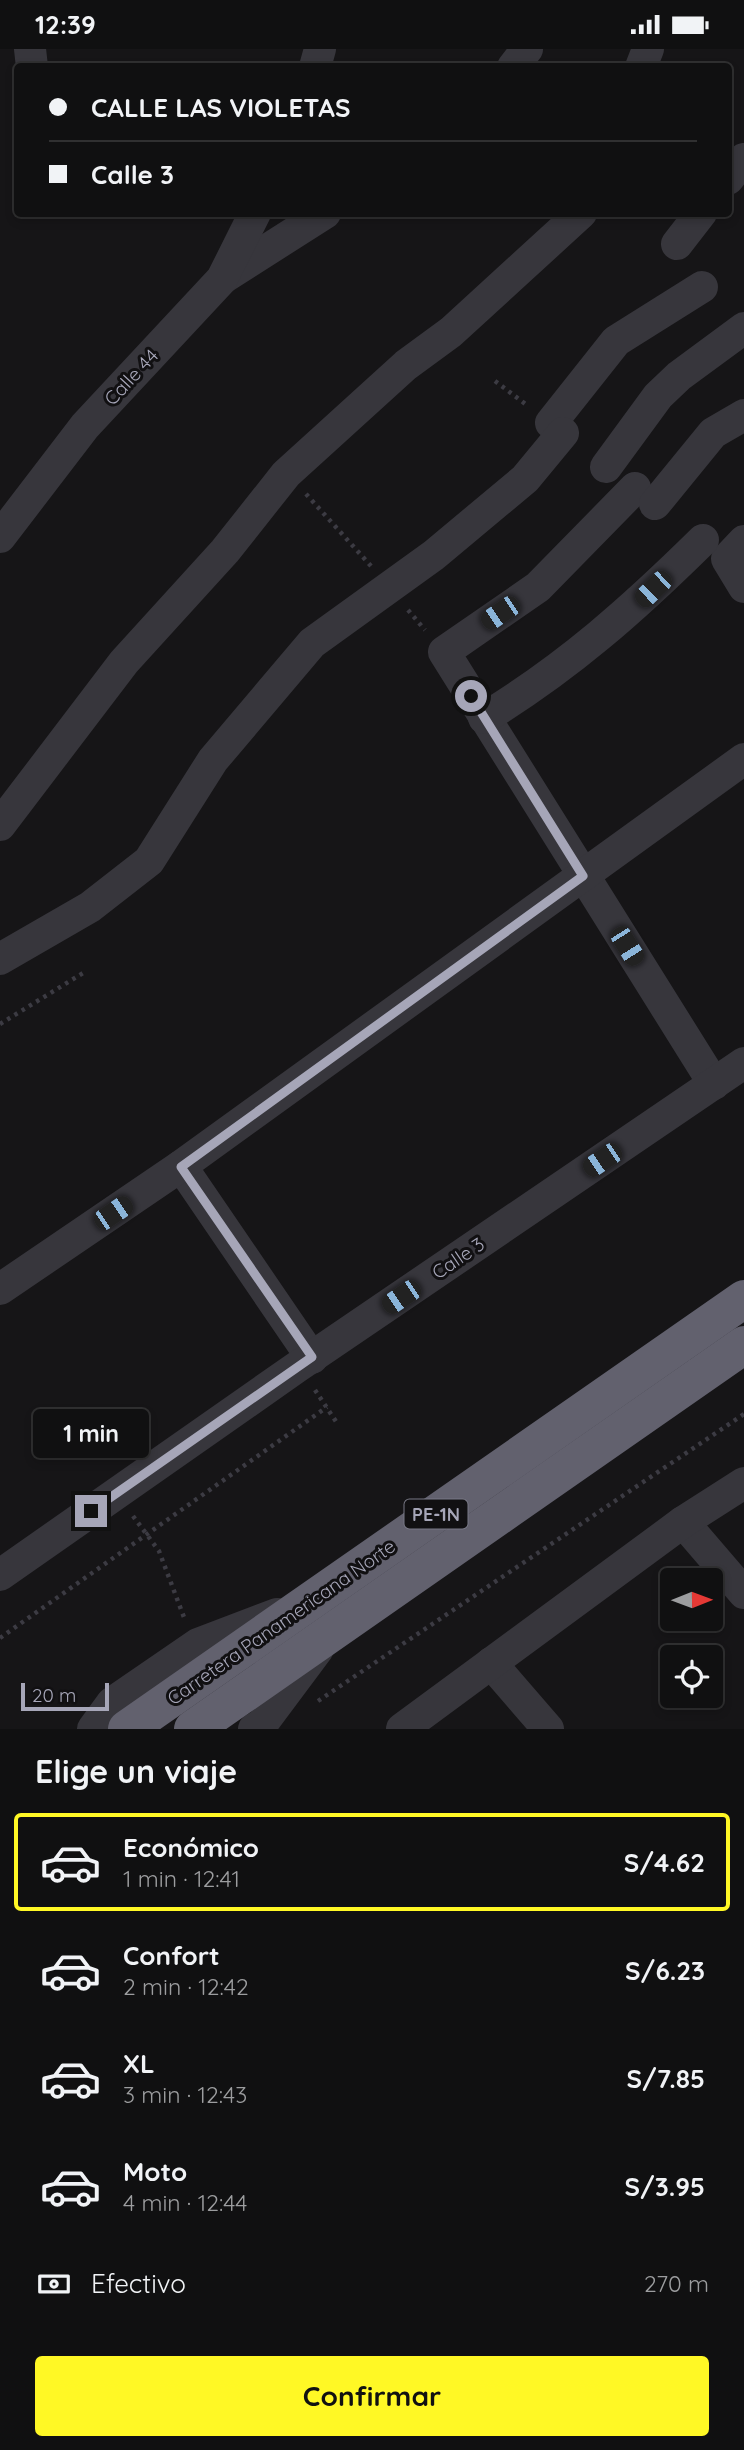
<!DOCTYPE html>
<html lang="es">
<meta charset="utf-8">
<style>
:root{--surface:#101011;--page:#19191a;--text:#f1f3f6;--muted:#9c9d9f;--line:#303031;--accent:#fff825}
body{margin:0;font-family:Quicksand,sans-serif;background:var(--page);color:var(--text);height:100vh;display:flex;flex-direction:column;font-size:26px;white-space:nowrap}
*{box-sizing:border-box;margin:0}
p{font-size:23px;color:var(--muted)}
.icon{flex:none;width:38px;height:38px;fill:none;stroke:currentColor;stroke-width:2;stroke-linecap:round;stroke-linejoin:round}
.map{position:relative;height:1680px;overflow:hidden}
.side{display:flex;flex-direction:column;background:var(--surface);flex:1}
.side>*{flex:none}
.hud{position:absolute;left:14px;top:14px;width:718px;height:154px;border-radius:7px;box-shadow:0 4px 10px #0003,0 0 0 2px var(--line);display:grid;align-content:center;height:154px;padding:0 35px;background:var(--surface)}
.needle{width:46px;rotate:89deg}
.buttons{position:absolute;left:660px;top:1519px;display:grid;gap:14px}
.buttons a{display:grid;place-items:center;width:63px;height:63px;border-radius:7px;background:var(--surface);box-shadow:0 4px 10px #0003,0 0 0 2px var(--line);font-size:35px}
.scale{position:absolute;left:21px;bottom:18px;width:88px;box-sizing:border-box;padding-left:7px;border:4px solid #a6a6b8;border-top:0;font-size:19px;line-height:24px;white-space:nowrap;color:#a6a6b8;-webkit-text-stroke:5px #111012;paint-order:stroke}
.end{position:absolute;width:32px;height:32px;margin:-16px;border:9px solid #a6a6b8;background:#111;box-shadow:0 0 0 4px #111}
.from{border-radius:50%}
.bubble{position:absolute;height:49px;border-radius:7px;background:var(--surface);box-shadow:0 4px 10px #0003,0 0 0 2px var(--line);font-size:23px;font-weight:700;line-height:49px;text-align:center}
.car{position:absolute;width:21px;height:42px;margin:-21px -10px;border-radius:9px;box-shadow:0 0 5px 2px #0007;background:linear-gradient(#222 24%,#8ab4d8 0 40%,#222 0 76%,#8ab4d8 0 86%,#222 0)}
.hud b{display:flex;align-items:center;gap:24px;height:66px;font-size:26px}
.hud b+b{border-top:2px solid var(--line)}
.hud i{width:18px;height:18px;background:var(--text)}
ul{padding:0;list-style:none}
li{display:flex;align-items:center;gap:21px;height:98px;margin:0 14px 10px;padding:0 21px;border:4px solid transparent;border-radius:7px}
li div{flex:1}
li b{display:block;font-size:26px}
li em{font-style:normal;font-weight:700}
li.selected{border-color:var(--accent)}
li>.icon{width:63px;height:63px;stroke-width:1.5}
h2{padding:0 35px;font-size:32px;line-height:84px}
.pay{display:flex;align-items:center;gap:18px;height:77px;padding:0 35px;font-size:26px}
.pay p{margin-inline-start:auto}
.button{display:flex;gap:14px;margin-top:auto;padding:14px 35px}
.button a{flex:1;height:80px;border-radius:7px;background:var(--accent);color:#111;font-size:28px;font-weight:700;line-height:80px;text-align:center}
.status{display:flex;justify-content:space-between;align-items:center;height:49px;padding:0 35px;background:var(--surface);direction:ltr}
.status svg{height:19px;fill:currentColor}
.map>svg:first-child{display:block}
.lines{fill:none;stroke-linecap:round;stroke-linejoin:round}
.path{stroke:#3c3b43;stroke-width:4.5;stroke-dasharray:3.5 5;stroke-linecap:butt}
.minor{stroke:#37363c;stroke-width:32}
.highway{stroke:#62616e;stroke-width:38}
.route{stroke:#a6a6b8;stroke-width:9}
.labels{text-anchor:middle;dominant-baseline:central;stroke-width:6;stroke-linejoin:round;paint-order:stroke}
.shield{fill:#111012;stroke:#797986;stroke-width:2}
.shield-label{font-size:18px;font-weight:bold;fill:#a6a6b8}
.street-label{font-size:19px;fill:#a6a6b8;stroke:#111012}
</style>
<div class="status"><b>12:39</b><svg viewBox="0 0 49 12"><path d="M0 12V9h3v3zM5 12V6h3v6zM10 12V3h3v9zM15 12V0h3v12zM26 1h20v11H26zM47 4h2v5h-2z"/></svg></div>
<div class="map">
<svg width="744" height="1680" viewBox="0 0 744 1680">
<rect width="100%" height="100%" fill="#161517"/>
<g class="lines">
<g class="path">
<polyline points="495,332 528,357"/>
<polyline points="306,445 371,517"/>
<polyline points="408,561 425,581"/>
<polyline points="0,975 83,924"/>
<polyline points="315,1341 337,1374"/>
<polyline points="133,1467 159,1502 185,1571"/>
<polyline points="0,1589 327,1358"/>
<polyline points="318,1652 744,1365"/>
</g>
<g class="minor">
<polyline points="30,0 32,18"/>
<polyline points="315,18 320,0"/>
<polyline points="513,18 527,0"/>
<polyline points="641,18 648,0"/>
<polyline points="728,130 744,110"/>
<polyline points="677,195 701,164"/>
<polyline points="223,229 325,164"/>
<polyline points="551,374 616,292 702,238"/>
<polyline points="606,418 658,347 679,327 744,279"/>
<polyline points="635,439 538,538 444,603 714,1035"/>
<polyline points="655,455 713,384 744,366"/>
<polyline points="0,488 85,377 222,230 255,164"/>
<polyline points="744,492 727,510 744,538"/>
<path d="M484,669C568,618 633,560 703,491"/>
<polyline points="0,776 124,613 225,502 286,425 406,316 451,283 581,164"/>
<polyline points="0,910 90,858 149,812 213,711 312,594 434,506 525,430 563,384"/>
<polyline points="181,1117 312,1309"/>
<polyline points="0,1240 181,1117 744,710"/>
<polyline points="683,1473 744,1544"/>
<polyline points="0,1526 297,1318 744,1014"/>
<polyline points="491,1614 548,1680"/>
<polyline points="93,1680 112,1654 198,1595 277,1565"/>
<polyline points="254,1680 262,1675 318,1600"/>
<polyline points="402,1680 683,1473 744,1434"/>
</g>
<g class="highway">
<polyline points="127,1680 744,1250"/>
<polyline points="193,1680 744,1296"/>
</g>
</g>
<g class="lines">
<polyline class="route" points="91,1462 312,1308 181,1118 583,827 471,647"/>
</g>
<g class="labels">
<rect class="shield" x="404.5" y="1450.5" width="63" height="29" rx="5"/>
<g class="shield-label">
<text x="436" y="1465">PE-1N</text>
</g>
<g class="street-label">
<text transform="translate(131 328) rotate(-47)">Calle 44</text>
<text transform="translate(458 1209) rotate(-34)">Calle 3</text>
<text transform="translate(281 1573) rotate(-35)">Carretera Panamericana Norte</text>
</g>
</g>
</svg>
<div class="buttons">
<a><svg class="needle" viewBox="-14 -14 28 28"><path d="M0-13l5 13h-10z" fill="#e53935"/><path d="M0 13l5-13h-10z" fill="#9c9d9f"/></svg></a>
<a><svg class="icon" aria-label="locate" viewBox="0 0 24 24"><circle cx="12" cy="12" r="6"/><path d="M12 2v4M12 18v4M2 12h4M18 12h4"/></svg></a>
</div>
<div class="scale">20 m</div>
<i class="end from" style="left:471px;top:647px"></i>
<i class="end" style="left:91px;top:1462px"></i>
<div class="bubble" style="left:33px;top:1360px;width:116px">1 min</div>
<i class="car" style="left:653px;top:540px;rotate:226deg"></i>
<i class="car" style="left:500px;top:564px;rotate:236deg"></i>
<i class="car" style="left:627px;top:897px;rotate:148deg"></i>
<i class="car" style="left:602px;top:1111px;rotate:236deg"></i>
<i class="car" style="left:113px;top:1164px;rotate:56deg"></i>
<i class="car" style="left:401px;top:1248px;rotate:236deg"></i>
<div class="hud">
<b><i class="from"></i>CALLE LAS VIOLETAS</b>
<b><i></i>Calle 3</b>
</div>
</div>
<section class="side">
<h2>Elige un viaje</h2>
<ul>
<li class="selected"><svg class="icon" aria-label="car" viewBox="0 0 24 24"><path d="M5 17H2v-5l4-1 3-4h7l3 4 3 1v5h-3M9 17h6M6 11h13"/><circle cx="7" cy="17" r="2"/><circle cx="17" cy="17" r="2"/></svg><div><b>Económico</b><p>1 min · 12:41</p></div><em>S/4.62</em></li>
<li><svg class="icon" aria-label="car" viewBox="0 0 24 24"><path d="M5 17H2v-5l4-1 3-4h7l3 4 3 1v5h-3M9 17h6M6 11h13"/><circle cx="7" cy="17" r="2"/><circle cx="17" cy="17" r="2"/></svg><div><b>Confort</b><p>2 min · 12:42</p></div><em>S/6.23</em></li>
<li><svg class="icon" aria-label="car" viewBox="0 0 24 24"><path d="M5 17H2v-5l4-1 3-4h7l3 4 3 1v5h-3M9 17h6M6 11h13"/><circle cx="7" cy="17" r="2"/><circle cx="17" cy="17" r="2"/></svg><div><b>XL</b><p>3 min · 12:43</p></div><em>S/7.85</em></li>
<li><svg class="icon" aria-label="car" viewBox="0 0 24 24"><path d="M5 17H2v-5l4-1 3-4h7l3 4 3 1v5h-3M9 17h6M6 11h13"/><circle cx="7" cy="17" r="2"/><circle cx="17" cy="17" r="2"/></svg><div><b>Moto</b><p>4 min · 12:44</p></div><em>S/3.95</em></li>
</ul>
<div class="pay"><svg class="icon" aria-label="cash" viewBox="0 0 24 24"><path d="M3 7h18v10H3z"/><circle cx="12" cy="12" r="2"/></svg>Efectivo<p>270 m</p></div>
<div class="button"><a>Confirmar</a></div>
</section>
